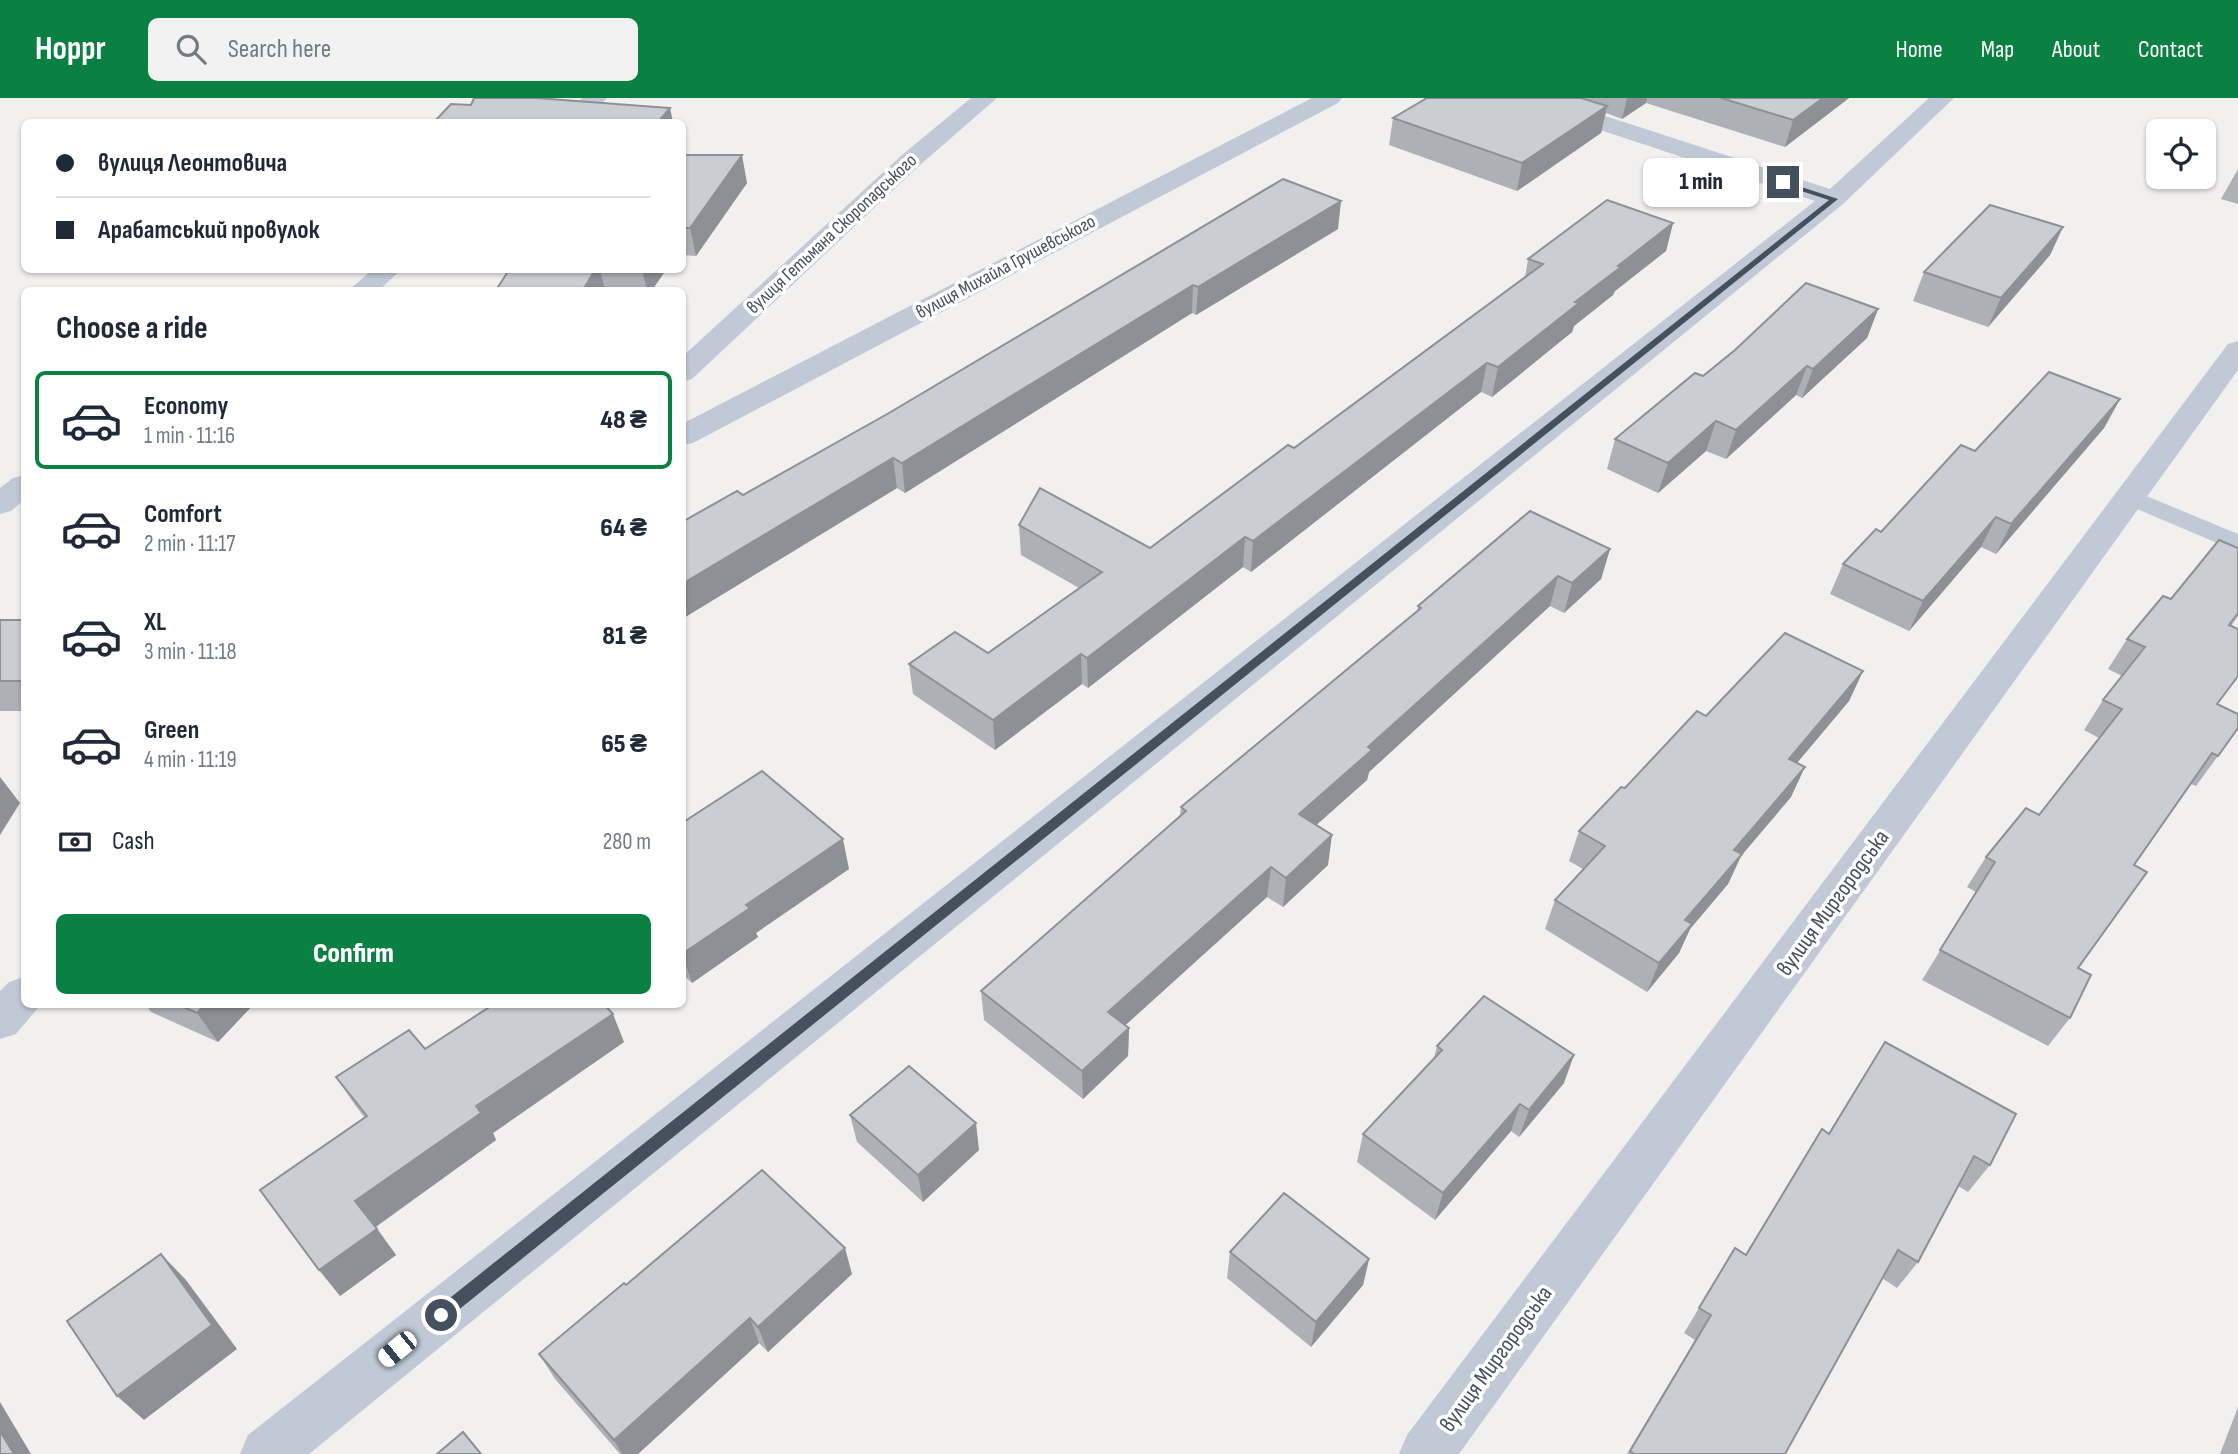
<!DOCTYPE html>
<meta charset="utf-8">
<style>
:root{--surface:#fff;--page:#f2f2f3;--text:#1f2937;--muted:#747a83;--line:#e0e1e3;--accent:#0b8043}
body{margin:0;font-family:"Sofia Sans Condensed",sans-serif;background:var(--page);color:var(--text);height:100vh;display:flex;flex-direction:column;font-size:26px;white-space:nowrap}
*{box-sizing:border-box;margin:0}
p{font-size:23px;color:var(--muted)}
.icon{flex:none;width:38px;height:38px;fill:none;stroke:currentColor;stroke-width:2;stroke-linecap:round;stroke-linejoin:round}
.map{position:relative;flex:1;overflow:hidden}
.drawer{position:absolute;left:21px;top:189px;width:665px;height:721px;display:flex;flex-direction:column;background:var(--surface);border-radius:10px;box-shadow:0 2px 5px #0004}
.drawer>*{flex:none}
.hud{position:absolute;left:21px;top:21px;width:665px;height:154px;border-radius:10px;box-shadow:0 2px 5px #0004;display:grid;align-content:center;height:154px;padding:0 35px;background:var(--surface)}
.fabs{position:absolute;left:2146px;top:21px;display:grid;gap:14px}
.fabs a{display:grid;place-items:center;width:70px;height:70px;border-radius:10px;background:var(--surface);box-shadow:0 2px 5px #0004;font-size:35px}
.end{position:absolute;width:32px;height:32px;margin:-16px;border:9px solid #45505f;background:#fff;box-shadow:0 0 0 4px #fff}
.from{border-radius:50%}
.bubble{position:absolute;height:49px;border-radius:10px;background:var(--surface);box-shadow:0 2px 5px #0004;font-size:23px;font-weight:800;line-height:49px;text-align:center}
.car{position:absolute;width:21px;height:42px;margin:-21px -10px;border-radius:9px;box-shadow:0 0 5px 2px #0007;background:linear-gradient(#fff 24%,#345 0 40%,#fff 0 76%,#345 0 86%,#fff 0)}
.hud b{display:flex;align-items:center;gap:24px;height:66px;font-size:26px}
.hud b+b{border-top:2px solid var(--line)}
.hud i{width:18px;height:18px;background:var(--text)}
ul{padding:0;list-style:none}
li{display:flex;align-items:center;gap:21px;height:98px;margin:0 14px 10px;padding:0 21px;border:4px solid transparent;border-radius:10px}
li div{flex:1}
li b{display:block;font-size:26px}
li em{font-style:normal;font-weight:800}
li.current{border-color:var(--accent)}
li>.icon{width:63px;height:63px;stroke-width:1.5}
h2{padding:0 35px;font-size:32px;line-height:84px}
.pay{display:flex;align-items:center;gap:18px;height:77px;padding:0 35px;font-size:26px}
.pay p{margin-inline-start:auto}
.button{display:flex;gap:14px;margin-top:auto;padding:14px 35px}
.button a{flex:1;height:80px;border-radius:10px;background:var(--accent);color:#fff;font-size:28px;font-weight:800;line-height:80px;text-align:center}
header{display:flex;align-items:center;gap:42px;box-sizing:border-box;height:98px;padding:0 35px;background:var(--accent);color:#fff}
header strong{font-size:33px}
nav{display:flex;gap:38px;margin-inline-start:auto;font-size:24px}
.search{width:490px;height:63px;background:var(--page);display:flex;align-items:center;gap:18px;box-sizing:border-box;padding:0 24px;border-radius:10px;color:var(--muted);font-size:26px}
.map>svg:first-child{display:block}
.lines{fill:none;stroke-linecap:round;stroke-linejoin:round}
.service{fill:#c1c9d6;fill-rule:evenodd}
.minor{fill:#c1c9d6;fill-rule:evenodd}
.wall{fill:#afb0b7}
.shaded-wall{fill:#8e9095}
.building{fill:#cbcdd5;stroke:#8e9095;stroke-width:2}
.route{fill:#45505f}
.labels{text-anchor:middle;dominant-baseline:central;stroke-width:7;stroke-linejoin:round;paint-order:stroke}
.far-street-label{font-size:19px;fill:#45505f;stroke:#fff}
.street-label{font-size:23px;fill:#45505f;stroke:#fff}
</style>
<header>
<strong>Hoppr</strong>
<div class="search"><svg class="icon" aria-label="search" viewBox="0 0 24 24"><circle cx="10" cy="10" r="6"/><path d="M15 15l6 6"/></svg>Search here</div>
<nav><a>Home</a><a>Map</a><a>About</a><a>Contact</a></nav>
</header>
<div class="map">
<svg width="2238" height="1356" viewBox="0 0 2238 1356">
<rect width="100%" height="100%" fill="#f2efef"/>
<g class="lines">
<polygon class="service" points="2132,392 2238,436 2238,454 2123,405 2120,400 2123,395"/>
<g class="minor">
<polygon points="582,0 607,0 583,24 559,24"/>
<polygon points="971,0 997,0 920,67 692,281 682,284 682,259 902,57"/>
<polygon points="1312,0 1342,0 1338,5 693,345 682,347 682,326"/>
<polygon points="1515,0 1550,0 1830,91 1929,0 1954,0 1843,106 309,1356 240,1356 248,1337 1815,103 1519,5"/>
<polygon points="372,172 401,172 379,192 349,192"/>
<polygon points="2238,243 2238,272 1459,1356 1399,1356 1407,1337 2228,246"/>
<polygon points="24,377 24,402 11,413 0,416 0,390 13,380"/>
<polygon points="24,879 24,906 41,906 16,936 0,941 0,893 9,884"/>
</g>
</g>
<g class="wall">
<polygon points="1424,0 1849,0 1785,49 1646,5 1622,21 1606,15 1601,35 1517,93 1389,47 1393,20 1424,2"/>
<polygon points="682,57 747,85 696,158 682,157"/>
<polygon points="2238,71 2238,106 2221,101"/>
<polygon points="1283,81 1338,131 1196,217 1192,215 905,395 897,390 682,521 682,424 743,397 889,315"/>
<polygon points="1673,125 1666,153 1615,193 1613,197 1574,228 1572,234 1492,299 1481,294 1251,474 1243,469 1088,590 1082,586 995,652 913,596 909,566 988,555 1079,490 1021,457 1019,427 1150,450 1294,350 1525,180 1528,161"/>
<polygon points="2063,129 2050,157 1988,229 1913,203 1924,174"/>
<polygon points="509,172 666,172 652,192 496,192"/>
<polygon points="1878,211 1867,240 1802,300 1796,297 1726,361 1706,353 1658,395 1607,371 1615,341 1703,278"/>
<polygon points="2120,301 2104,330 1996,456 1981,449 1909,533 1830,496 1843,466 1975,353"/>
<polygon points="2238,450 2238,518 2231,528 2217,607 2218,658 2196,688 2191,686 2134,767 2078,870 2070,920 2048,948 1922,882 1976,794 1967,789 1986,759 2039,717 2099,640 2084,632 2103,602 2122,578 2108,571 2127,541 2171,501"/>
<polygon points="1610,451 1601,481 1564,515 1550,508 1369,674 1367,682 1316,727 1328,767 1283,809 1267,799 1125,927 1129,930 1128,958 1083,1001 984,922 981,893 1180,718 1181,709 1417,513 1418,508"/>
<rect x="0" y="522" width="24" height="91"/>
<polygon points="1863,573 1849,603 1797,665 1791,699 1741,758 1728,786 1690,831 1679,855 1647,894 1545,831 1555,802 1583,771 1569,763 1579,733 1706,618"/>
<polygon points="682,725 849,771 756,835 758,839 692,885 682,876"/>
<polygon points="145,906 254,906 218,944 151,914"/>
<polygon points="624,944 493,1035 496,1042 376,1129 396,1157 340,1198 365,1020 355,1007 336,979 425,951"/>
<polygon points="1885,944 1990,1067 1968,1094 1958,1088 1918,1164 1897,1190 1882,1180 1785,1356 1627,1356 1695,1242 1684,1235 1735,1150 1745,1157 1822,1031 1829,1035"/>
<polygon points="1437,948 1564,985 1519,1039 1511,1033 1435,1122 1357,1064 1363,1036 1434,960"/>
<polygon points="850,1017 979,1052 923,1104 857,1044"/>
<polygon points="1230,1154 1369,1161 1363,1187 1311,1249 1227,1180"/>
<polygon points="852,1176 768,1254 759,1245 638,1356 620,1356 555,1281 539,1256 626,1187"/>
<polygon points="2238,1309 2238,1356 2220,1356"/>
</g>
<g class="shaded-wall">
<polygon points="1627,0 1647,0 1646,5 1622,21"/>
<polygon points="1823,0 1849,0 1785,49 1793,22"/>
<polygon points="1607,8 1601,35 1517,93 1522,65"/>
<polygon points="670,10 673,24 658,24"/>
<polygon points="742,57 747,85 696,158 690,130"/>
<polygon points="1341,103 1338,131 1196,217 1198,189"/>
<polygon points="1673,125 1666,153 1615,193 1613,197 1574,228 1572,234 1492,299 1498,269 1618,168"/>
<polygon points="2063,129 2050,157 1988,229 2001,200"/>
<polygon points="595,172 600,172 605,192 583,192"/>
<polygon points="642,172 666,172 652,192 647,192"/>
<polygon points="1193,187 1192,215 905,395 902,365"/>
<polygon points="1878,211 1867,240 1802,300 1813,271"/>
<polygon points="1487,265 1481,294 1251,474 1253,443"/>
<polygon points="1807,268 1796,297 1726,361 1736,332"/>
<polygon points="2120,301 2104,330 1996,456 2011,426"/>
<polygon points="1716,323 1706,353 1658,395 1668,365"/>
<polygon points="893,360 897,390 682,521 682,486"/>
<polygon points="1996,419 1981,449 1909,533 1923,503"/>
<polygon points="1245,439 1243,469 1088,590 1087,560"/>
<polygon points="1610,451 1601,481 1564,515 1572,485"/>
<polygon points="1558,478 1550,508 1369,674 1367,682 1295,746 1299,716 1368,649"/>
<polygon points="1081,556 1082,586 995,652 993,622"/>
<polygon points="1863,573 1849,603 1775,691 1789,661"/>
<polygon points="1805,669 1791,699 1741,758 1728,786 1690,831 1679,855 1647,894 1659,865 1685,822 1734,752"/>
<polygon points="0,679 20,705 0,737"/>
<polygon points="1332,737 1328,767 1283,809 1286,780"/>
<polygon points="843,741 849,771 756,835 758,839 692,885 682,856 746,807"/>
<polygon points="1271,769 1267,799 1108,943 1108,914"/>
<polygon points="205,906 254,906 218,944 197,915"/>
<polygon points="613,916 624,944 493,1035 496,1042 375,1129 355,1103 476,1008"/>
<polygon points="1129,930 1128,958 1083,1001 1082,973"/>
<polygon points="1574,957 1564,985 1519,1039 1529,1012"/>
<polygon points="1520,1006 1511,1033 1435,1122 1443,1095"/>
<polygon points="976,1025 979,1052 923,1104 918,1077"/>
<polygon points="377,1131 396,1157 340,1198 319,1172"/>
<polygon points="845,1150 852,1176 768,1254 758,1229"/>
<polygon points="161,1156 186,1182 237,1251 144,1322 117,1298"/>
<polygon points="1369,1161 1363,1187 1311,1249 1316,1224"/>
<polygon points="750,1220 759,1245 638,1356 622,1356 614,1342"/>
<polygon points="0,1304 31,1356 14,1356 0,1333"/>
</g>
<g class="building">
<polygon points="474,0 536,0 670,10 658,24 434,24 451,6 471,7"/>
<polygon points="1427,0 1581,0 1607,8 1522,65 1393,20"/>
<polygon points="1721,0 1823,0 1793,22"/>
<polygon points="682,57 742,57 690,130 682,130"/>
<polygon points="1283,81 1341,103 1198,189 1193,187 902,365 893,360 682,486 682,424 737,393 743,397 889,315"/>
<polygon points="1607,102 1673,125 1618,168 1621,169 1575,204 1579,205 1498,269 1487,265 1253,443 1245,439 1087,560 1081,556 993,622 909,566 955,534 988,555 1102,474 1019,427 1040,390 1150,450 1288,347 1294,350 1543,166 1528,161"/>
<polygon points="1990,107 2063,129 2001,200 1924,174"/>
<polygon points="509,172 595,172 583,192 496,192"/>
<polygon points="1806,185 1878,211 1813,271 1807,268 1736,332 1716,323 1668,365 1615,341 1695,275 1703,278 1735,252"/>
<polygon points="2049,274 2120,301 2011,426 1996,419 1923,503 1843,466 1876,431 1881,434 1961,347 1975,353"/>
<polygon points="1530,413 1610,451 1572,485 1558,478 1368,649 1372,652 1299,716 1332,737 1286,780 1271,769 1108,914 1129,930 1082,973 981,893 1186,713 1181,709 1421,510 1418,508"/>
<polygon points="2219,442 2238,450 2238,515 2229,527 2238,531 2238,578 2217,606 2238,616 2238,630 2218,658 2212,655 2134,767 2147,774 2078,870 2091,877 2070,920 1940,852 1995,764 1986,759 2026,710 2039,717 2122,611 2103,602 2145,549 2127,541 2163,498 2171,501"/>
<rect x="0" y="522" width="24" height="61"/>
<polygon points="1785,535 1863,573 1789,661 1805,669 1734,752 1742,756 1685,822 1692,826 1659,865 1555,802 1605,748 1579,733 1621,689 1625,690 1697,613 1706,618"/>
<polygon points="762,673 843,741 746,807 750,810 682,856 682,725"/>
<polygon points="1484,898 1574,957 1529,1012 1520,1006 1443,1095 1363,1036 1442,952 1437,948"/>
<polygon points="177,906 205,906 197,915"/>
<polygon points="494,906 604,906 613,916 476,1008 481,1015 355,1103 377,1131 319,1172 260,1092 367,1018 336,979 409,932 425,951"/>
<polygon points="1885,944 2016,1016 1990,1067 1974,1058 1918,1164 1898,1152 1785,1356 1634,1356 1630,1353 1711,1217 1699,1210 1735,1150 1746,1157 1822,1031 1829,1036"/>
<polygon points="909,968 976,1025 918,1077 850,1017"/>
<polygon points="762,1072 845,1150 758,1229 750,1220 614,1342 539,1256 624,1185 626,1187"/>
<polygon points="1284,1095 1369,1161 1316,1224 1230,1154"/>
<polygon points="161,1156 212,1227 117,1298 67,1223"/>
<polygon points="0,1333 14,1356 0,1356"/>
<polygon points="463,1334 481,1356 437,1356"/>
</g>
<polygon class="route" points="1780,82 1838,101 446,1222 436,1222 436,1211 1829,102 1780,86"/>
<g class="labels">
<g class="far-street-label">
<text transform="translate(832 136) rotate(-43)">вулиця Гетьмана Скоропадського</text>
<text transform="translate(1006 169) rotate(-28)">вулиця Михайла Грушевського</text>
</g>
<g class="street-label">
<text transform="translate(1833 805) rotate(-54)">вулиця Миргородська</text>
<text transform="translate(1496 1261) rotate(-54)">вулиця Миргородська</text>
</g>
</g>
</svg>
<div class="fabs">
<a><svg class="icon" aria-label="locate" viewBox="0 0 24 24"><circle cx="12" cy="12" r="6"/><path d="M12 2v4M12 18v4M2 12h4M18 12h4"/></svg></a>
</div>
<i class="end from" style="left:441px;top:1217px"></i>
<i class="end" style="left:1783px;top:84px"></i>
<div class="bubble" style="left:1643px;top:60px;width:116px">1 min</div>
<i class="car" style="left:397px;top:1251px;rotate:231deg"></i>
<div class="hud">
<b><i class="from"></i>вулиця Леонтовича</b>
<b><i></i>Арабатський провулок</b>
</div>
<section class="drawer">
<h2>Choose a ride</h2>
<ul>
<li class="current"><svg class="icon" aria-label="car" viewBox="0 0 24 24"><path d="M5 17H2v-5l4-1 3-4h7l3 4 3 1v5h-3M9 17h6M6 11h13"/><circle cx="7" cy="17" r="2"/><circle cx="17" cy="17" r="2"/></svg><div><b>Economy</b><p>1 min · 11:16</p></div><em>48 ₴</em></li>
<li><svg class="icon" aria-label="car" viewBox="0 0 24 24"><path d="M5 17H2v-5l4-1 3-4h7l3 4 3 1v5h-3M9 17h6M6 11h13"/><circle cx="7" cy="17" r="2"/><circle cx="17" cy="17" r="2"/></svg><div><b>Comfort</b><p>2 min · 11:17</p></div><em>64 ₴</em></li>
<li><svg class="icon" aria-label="car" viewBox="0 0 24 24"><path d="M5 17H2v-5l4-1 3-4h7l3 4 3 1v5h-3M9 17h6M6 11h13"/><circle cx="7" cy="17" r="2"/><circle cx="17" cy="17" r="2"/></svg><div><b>XL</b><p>3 min · 11:18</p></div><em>81 ₴</em></li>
<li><svg class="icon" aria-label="car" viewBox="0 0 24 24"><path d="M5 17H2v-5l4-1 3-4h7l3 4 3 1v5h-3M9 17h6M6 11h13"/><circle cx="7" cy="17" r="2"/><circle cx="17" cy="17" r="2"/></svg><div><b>Green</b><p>4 min · 11:19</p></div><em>65 ₴</em></li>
</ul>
<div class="pay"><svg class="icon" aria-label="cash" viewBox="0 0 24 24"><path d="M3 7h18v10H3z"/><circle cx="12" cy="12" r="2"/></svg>Cash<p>280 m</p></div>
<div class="button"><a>Confirm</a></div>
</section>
</div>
